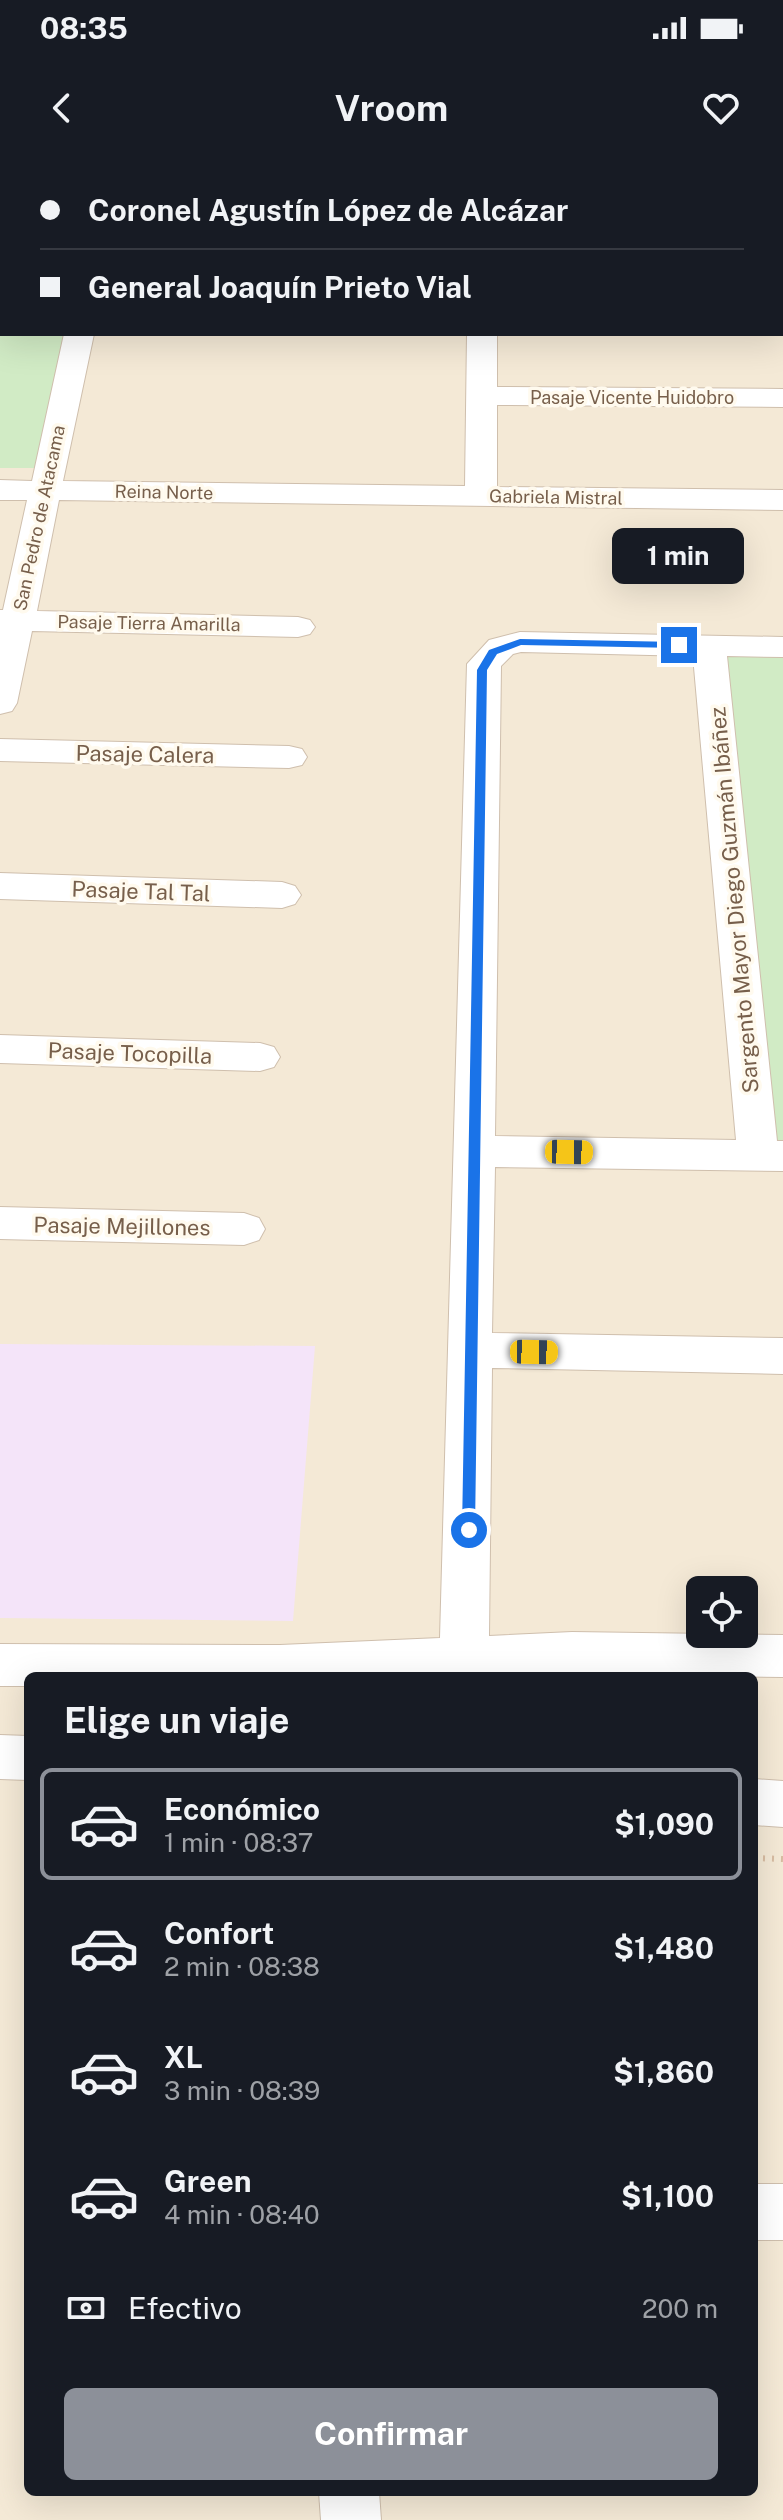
<!DOCTYPE html>
<html lang="es">
<meta charset="utf-8">
<style>
:root{--surface:#171b24;--page:#20242c;--text:#f1f3f6;--muted:#9ea1a6;--line:#363941;--accent:#8c9099}
body{margin:0;font-family:"Public Sans",sans-serif;background:var(--page);color:var(--text);height:100vh;display:flex;flex-direction:column;font-size:30px;white-space:nowrap}
*{box-sizing:border-box;margin:0}
p{font-size:26px;color:var(--muted)}
.icon{flex:none;width:44px;height:44px;fill:none;stroke:currentColor;stroke-width:2;stroke-linecap:round;stroke-linejoin:round}
.map{position:relative;flex:1;overflow:hidden}
.drawer{position:absolute;left:24px;top:1512px;width:734px;height:824px;display:flex;flex-direction:column;background:var(--surface);border-radius:12px;box-shadow:0 8px 32px #0002}
.drawer>*{flex:none}
.top-card{position:absolute;left:0px;top:0px;width:784px;height:176px;box-shadow:0 8px 32px #0002;display:grid;align-content:center;height:176px;padding:0 40px;background:var(--surface)}
.controls{position:absolute;left:686px;top:1416px;display:grid;gap:16px}
.controls a{display:grid;place-items:center;width:72px;height:72px;border-radius:12px;background:var(--surface);box-shadow:0 8px 32px #0002;font-size:40px}
.end{position:absolute;width:36px;height:36px;margin:-18px;border:10px solid #1a73e8;background:#fff;box-shadow:0 0 0 4px #fff}
.from{border-radius:50%}
.bubble{position:absolute;height:56px;border-radius:12px;background:var(--surface);box-shadow:0 8px 32px #0002;font-size:26px;font-weight:700;line-height:56px;text-align:center}
.car{position:absolute;width:24px;height:48px;margin:-24px -12px;border-radius:10px;box-shadow:0 0 6px 2px #0007;background:linear-gradient(#f5c518 24%,#345 0 40%,#f5c518 0 76%,#345 0 86%,#f5c518 0)}
.top-card b{display:flex;align-items:center;gap:28px;height:76px;font-size:30px}
.top-card b+b{border-top:2px solid var(--line)}
.top-card i{width:20px;height:20px;background:var(--text)}
ul{padding:0;list-style:none}
li{display:flex;align-items:center;gap:24px;height:112px;margin:0 16px 12px;padding:0 24px;border:4px solid transparent;border-radius:12px}
li div{flex:1}
li b{display:block;font-size:30px}
li em{font-style:normal;font-weight:700}
li.active{border-color:var(--accent)}
li>.icon{width:72px;height:72px;stroke-width:1.5}
h2{padding:0 40px;font-size:36px;line-height:96px}
.pay{display:flex;align-items:center;gap:20px;height:88px;padding:0 40px;font-size:30px}
.pay p{margin-inline-start:auto}
.action{display:flex;gap:16px;margin-top:auto;padding:16px 40px}
.action a{flex:1;height:92px;border-radius:12px;background:var(--accent);color:#fff;font-size:32px;font-weight:700;line-height:92px;text-align:center}
.status{display:flex;justify-content:space-between;align-items:center;height:56px;padding:0 40px;background:var(--surface);direction:ltr}
.status svg{height:22px;fill:currentColor}
header{display:flex;justify-content:space-between;align-items:center;height:104px;padding:0 40px;background:var(--surface);font-size:36px;font-weight:700}
.map>svg:first-child{display:block}
.residential{fill:#f4e9d6;fill-rule:evenodd}
.education{fill:#f4e4f9}
.green{fill:#d1ebc5}
.lines{fill:none;stroke-linecap:round;stroke-linejoin:round}
.minor-casing{stroke:#cfbfad;stroke-width:2}
.path{stroke:#d8bca2;stroke-width:6;stroke-dasharray:2 7;stroke-linecap:butt}
.minor{fill:#fff;fill-rule:evenodd}
.route{fill:#1a73e8}
.labels{text-anchor:middle;dominant-baseline:central;stroke-width:7;stroke-linejoin:round;paint-order:stroke}
.far-street-label{font-size:18px;fill:#775f4b;stroke:#fffaee}
.street-label{font-size:22px;fill:#775f4b;stroke:#fffaee}
</style>
<div class="status"><b>08:35</b><svg viewBox="0 0 49 12"><path d="M0 12V9h3v3zM5 12V6h3v6zM10 12V3h3v9zM15 12V0h3v12zM26 1h20v11H26zM47 4h2v5h-2z"/></svg></div>
<header><svg class="icon" aria-label="back" viewBox="0 0 24 24"><path d="M15 5l-7 7 7 7"/></svg>Vroom<svg class="icon" aria-label="heart" viewBox="0 0 24 24"><path d="M12 20l-8-8c-3-5 5-10 8-4 3-6 11-1 8 4z"/></svg></header>
<div class="map">
<svg width="783" height="2360" viewBox="0 0 783 2360">
<rect width="100%" height="100%" fill="#fdf7e8"/>
<path class="residential" d="M0,0H783V2360H0ZM2,2H782V174H2ZM700,1430H744V1474H700ZM28,1516H754V2332H28Z"/>
<polygon class="education" points="0,1184 315,1186 293,1461 0,1458"/>
<g class="green">
<polygon points="0,112 2,174 70,174 43,308 0,308"/>
<polygon points="716,489 783,491 783,990 765,990"/>
</g>
<g class="lines">
<defs>
<g id="minor">
<rect x="102" y="0" width="28" height="2"/>
<rect x="468" y="0" width="28" height="2"/>
<rect x="0" y="4" width="2" height="16"/>
<rect x="782" y="47" width="1" height="16"/>
<rect x="0" y="97" width="2" height="18"/>
<rect x="782" y="133" width="1" height="18"/>
<polygon points="64,174 94,174 63,321 465,326 467,174 497,174 497,227 783,229 783,247 497,245 497,327 783,330 783,350 59,340 37,451 298,457 310,460 315,467 310,474 298,477 32,471 17,543 12,551 0,554 0,450 3,450 27,340 0,340 0,320 32,321"/>
<path d="M520,472L783,477V497L727,496L777,981H783V1011L495,1007L492,1173L783,1178V1214L492,1208L489,1476L572,1472L783,1475V1517L572,1514L28,1516V1526H0V1484L280,1485L440,1478L467,504L489,480ZM521,492L693,496L736,980L495,976L501,506L513,494Z"/>
<polygon points="0,579 289,586 302,589 307,597 302,605 289,608 0,601"/>
<polygon points="0,713 282,722 295,726 301,735 295,744 282,748 0,739"/>
<polygon points="0,875 260,883 274,887 280,897 274,907 260,911 0,903"/>
<polygon points="0,1047 244,1053 259,1058 265,1069 259,1080 244,1085 0,1079"/>
<polygon points="0,1575 28,1576 28,1620 0,1619"/>
<polygon points="754,1619 783,1621 783,1667 754,1665"/>
<rect x="754" y="2024" width="29" height="56"/>
<polygon points="319,2332 379,2332 381,2360 321,2360"/>
</g>
</defs>
<use href="#minor" class="minor-casing"/>
<polyline class="path" points="754,1698 783,1699"/>
<use href="#minor" class="minor"/>
</g>
<polygon class="route" points="520,479 679,482 684,485 679,488 521,485 497,494 487,510 475,1370 469,1376 462,1370 477,510 489,490"/>
<g class="labels">
<g class="far-street-label">
<text x="632" y="237">Pasaje Vicente Huidobro</text>
<text transform="translate(164 332) rotate(1)">Reina Norte</text>
<text transform="translate(556 337) rotate(1)">Gabriela Mistral</text>
<text transform="translate(39 358) rotate(-78)">San Pedro de Atacama</text>
<text transform="translate(149 463) rotate(1)">Pasaje Tierra Amarilla</text>
</g>
<g class="street-label">
<text transform="translate(145 594) rotate(1)">Pasaje Calera</text>
<text transform="translate(141 731) rotate(2)">Pasaje Tal Tal</text>
<text transform="translate(734 740) rotate(-95)">Sargento Mayor Diego Guzmán Ibáñez</text>
<text transform="translate(130 893) rotate(2)">Pasaje Tocopilla</text>
<text transform="translate(122 1066) rotate(1)">Pasaje Mejillones</text>
</g>
</g>
</svg>
<div class="controls">
<a><svg class="icon" aria-label="locate" viewBox="0 0 24 24"><circle cx="12" cy="12" r="6"/><path d="M12 2v4M12 18v4M2 12h4M18 12h4"/></svg></a>
</div>
<i class="end from" style="left:469px;top:1370px"></i>
<i class="end" style="left:679px;top:485px"></i>
<div class="bubble" style="left:612px;top:368px;width:132px">1 min</div>
<i class="car" style="left:569px;top:992px;rotate:91deg"></i>
<i class="car" style="left:534px;top:1192px;rotate:91deg"></i>
<div class="top-card">
<b><i class="from"></i>Coronel Agustín López de Alcázar</b>
<b><i></i>General Joaquín Prieto Vial</b>
</div>
<section class="drawer">
<h2>Elige un viaje</h2>
<ul>
<li class="active"><svg class="icon" aria-label="car" viewBox="0 0 24 24"><path d="M5 17H2v-5l4-1 3-4h7l3 4 3 1v5h-3M9 17h6M6 11h13"/><circle cx="7" cy="17" r="2"/><circle cx="17" cy="17" r="2"/></svg><div><b>Económico</b><p>1 min · 08:37</p></div><em>$1,090</em></li>
<li><svg class="icon" aria-label="car" viewBox="0 0 24 24"><path d="M5 17H2v-5l4-1 3-4h7l3 4 3 1v5h-3M9 17h6M6 11h13"/><circle cx="7" cy="17" r="2"/><circle cx="17" cy="17" r="2"/></svg><div><b>Confort</b><p>2 min · 08:38</p></div><em>$1,480</em></li>
<li><svg class="icon" aria-label="car" viewBox="0 0 24 24"><path d="M5 17H2v-5l4-1 3-4h7l3 4 3 1v5h-3M9 17h6M6 11h13"/><circle cx="7" cy="17" r="2"/><circle cx="17" cy="17" r="2"/></svg><div><b>XL</b><p>3 min · 08:39</p></div><em>$1,860</em></li>
<li><svg class="icon" aria-label="car" viewBox="0 0 24 24"><path d="M5 17H2v-5l4-1 3-4h7l3 4 3 1v5h-3M9 17h6M6 11h13"/><circle cx="7" cy="17" r="2"/><circle cx="17" cy="17" r="2"/></svg><div><b>Green</b><p>4 min · 08:40</p></div><em>$1,100</em></li>
</ul>
<div class="pay"><svg class="icon" aria-label="cash" viewBox="0 0 24 24"><path d="M3 7h18v10H3z"/><circle cx="12" cy="12" r="2"/></svg>Efectivo<p>200 m</p></div>
<div class="action"><a>Confirmar</a></div>
</section>
</div>
